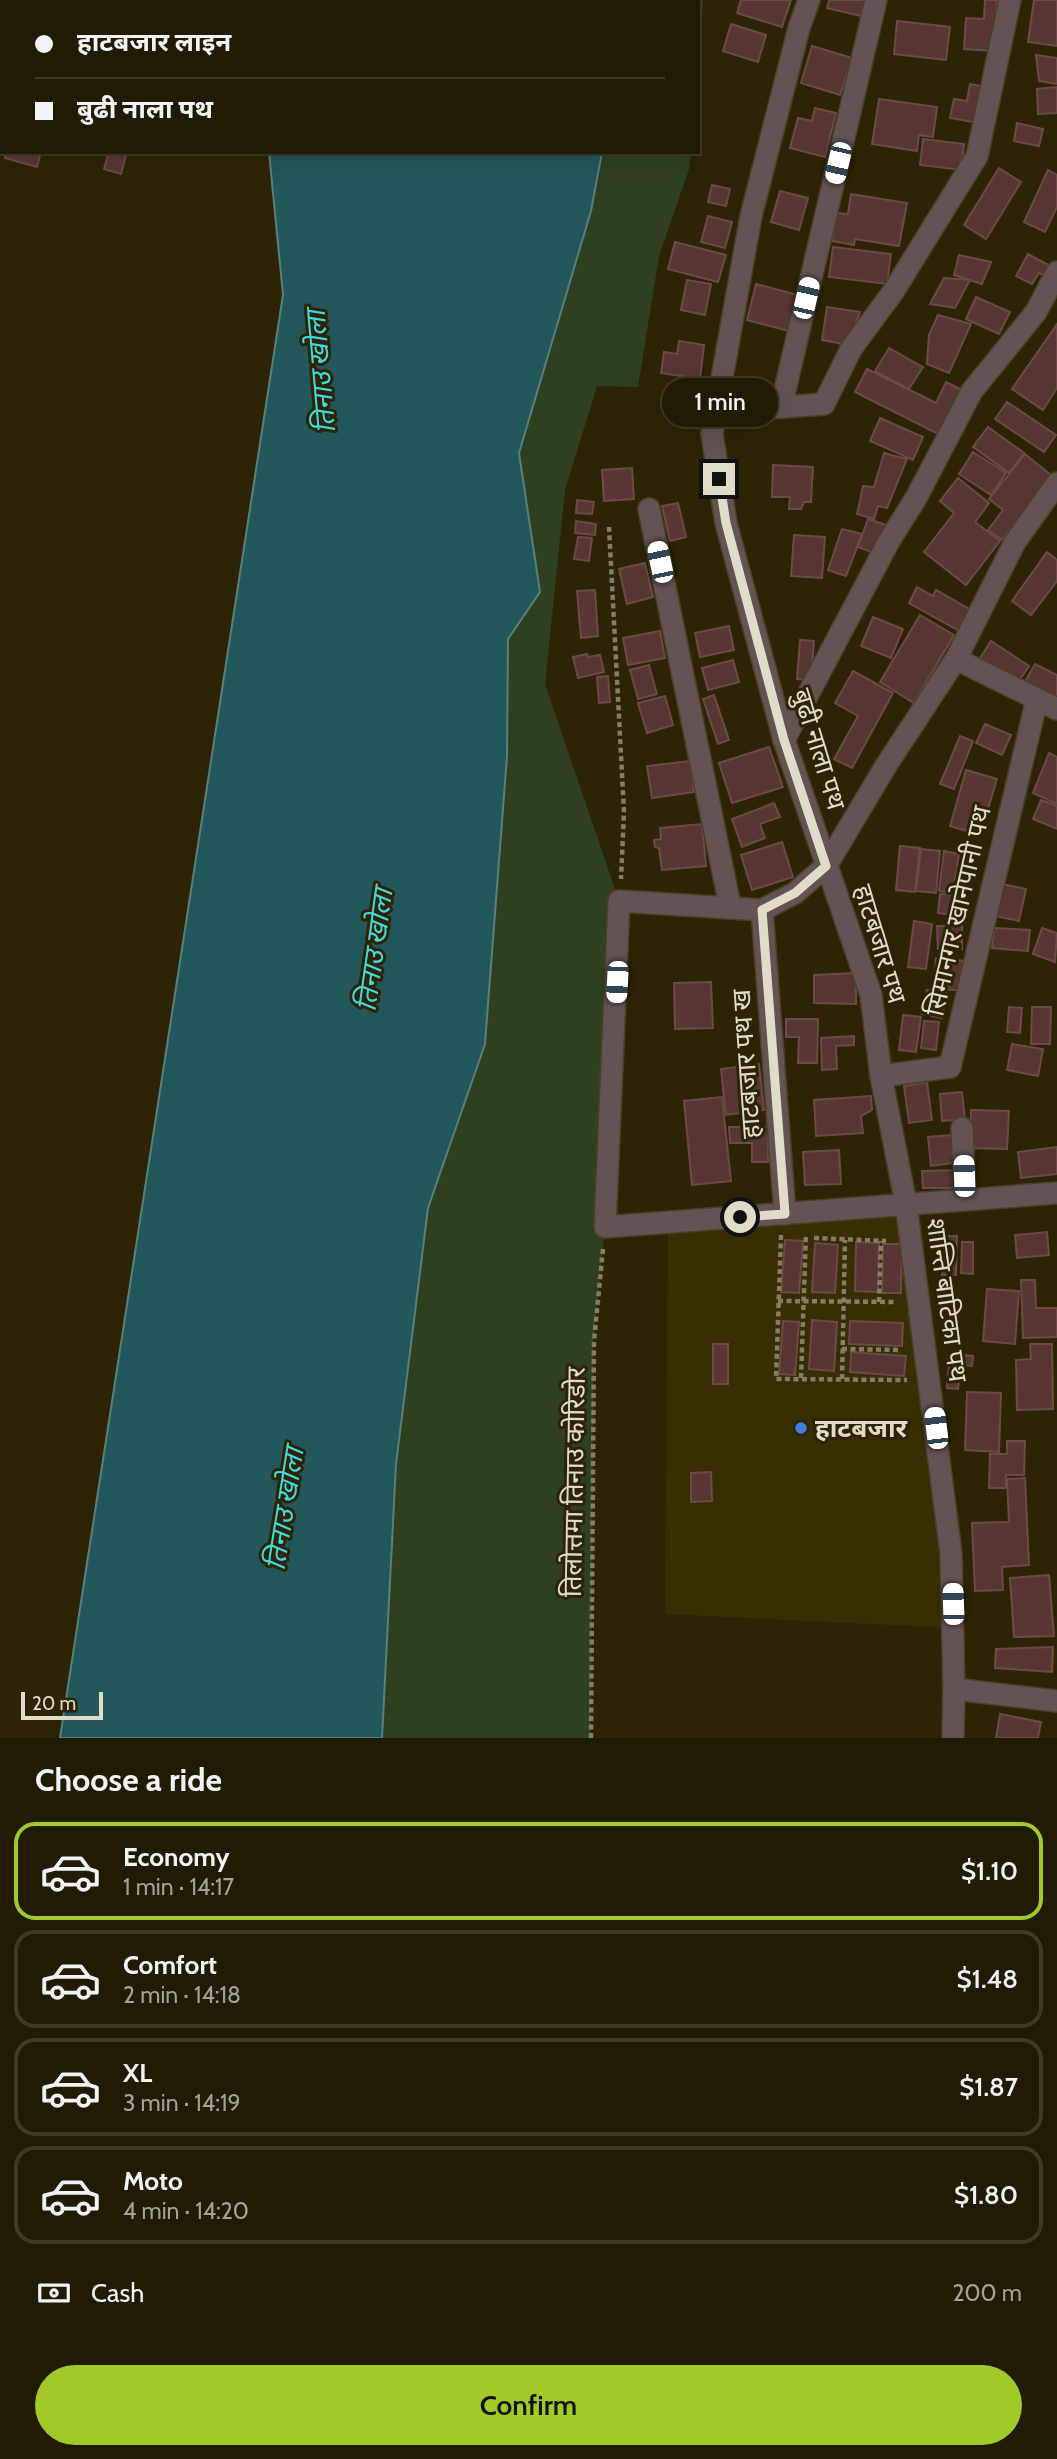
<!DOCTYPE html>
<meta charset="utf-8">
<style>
:root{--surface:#221b04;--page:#2a240e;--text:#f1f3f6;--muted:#a2a19a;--line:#3f3926;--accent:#a2c928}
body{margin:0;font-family:Cabin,"Noto Sans Devanagari",sans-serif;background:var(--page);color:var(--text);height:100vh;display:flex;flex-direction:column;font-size:26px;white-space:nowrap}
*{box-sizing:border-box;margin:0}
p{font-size:23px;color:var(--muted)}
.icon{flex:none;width:38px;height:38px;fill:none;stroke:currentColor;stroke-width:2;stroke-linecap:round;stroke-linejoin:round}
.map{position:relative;height:1738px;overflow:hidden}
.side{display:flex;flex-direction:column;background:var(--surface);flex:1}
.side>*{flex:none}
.banner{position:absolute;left:0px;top:0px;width:700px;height:154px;box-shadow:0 7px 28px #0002,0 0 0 2px var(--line);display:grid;align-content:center;height:154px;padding:0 35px;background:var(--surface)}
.scale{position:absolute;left:21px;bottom:18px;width:82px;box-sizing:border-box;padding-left:7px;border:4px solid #e1dcca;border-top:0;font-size:19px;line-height:24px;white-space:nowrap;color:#e1dcca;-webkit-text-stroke:5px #2d2405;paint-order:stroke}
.end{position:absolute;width:32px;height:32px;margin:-16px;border:9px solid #e1dcca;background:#111;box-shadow:0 0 0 4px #111}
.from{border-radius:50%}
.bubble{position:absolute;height:49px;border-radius:24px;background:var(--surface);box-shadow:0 7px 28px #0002,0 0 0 2px var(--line);font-size:23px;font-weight:600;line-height:49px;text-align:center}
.car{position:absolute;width:21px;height:42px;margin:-21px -10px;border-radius:9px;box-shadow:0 0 5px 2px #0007;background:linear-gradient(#fff 24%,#345 0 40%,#fff 0 76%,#345 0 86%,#fff 0)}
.banner b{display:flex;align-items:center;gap:24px;height:66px;font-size:26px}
.banner b+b{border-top:2px solid var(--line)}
.banner i{width:18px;height:18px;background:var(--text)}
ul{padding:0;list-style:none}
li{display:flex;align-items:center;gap:21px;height:98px;margin:0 14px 10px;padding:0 21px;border:4px solid var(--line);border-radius:21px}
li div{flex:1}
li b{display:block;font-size:26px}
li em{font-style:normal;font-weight:600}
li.selected{border-color:var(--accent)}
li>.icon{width:63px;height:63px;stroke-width:1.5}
h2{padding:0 35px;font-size:32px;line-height:84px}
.pay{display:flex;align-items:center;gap:18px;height:77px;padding:0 35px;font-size:26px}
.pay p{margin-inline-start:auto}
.primary-button{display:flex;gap:14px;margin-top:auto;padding:14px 35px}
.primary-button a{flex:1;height:80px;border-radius:42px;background:var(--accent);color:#111;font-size:28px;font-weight:600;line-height:80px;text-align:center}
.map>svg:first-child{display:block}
.built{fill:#382e04}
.green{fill:#2f4020}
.water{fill:#22585b;stroke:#5b807c;stroke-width:2}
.building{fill:#573634;stroke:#6d4a47;stroke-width:2}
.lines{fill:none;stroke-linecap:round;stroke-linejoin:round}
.street-casing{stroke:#4a4125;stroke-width:24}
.path{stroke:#857e65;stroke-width:4.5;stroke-dasharray:5 3.5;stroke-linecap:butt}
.street{stroke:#635355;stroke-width:21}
.route{stroke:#e1dcca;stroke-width:9}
.shop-dot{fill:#3f7fe0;stroke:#2d2405;stroke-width:2.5}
.labels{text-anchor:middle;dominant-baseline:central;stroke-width:6;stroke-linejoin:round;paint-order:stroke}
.street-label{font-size:26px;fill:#e1dcca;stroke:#2d2405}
.poi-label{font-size:26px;font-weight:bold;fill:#e1dcca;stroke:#2d2405;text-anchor:start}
.water-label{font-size:28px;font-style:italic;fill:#40d9e1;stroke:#2d2405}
</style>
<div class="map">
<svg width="1057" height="1738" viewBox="0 0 1057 1738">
<rect width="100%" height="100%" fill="#2d2405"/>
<polygon class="built" points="906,1204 953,1628 665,1614 668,1225"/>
<g class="green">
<polygon points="630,0 703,0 698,86 698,2 630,2"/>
<polygon points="602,152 691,152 689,169 659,256 638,387 597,386 565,490 545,684 619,901 605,1227 594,1341 591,1738 382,1738 396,1464 428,1208 485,1044 507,756 508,639 540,592 519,453 591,211"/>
</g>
<g class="water">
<polygon points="254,0 630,0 630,2"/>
<polygon points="269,152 602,152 591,211 519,453 540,592 508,639 507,756 485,1044 428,1208 396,1464 382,1738 60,1738 283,295"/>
</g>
<g class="building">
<polygon points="741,0 791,0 782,27 737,13"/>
<polygon points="829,0 865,0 861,16 827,8"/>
<polygon points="985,0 997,0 993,51 964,49 966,18 984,19"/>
<polygon points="1034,0 1057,0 1057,46 1028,42"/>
<polygon points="897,21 950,27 946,60 894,54"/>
<polygon points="731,24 766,35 758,62 723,51"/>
<polygon points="812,46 852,58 840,95 801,83"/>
<polygon points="1036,55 1057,58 1057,84 1039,81"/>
<polygon points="970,84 987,87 983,105 977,107 974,122 950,118 954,99 967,101"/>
<polygon points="1057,87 1057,113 1038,114 1037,89"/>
<polygon points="879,99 937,107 933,137 919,135 917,151 872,144"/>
<polygon points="815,108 836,113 825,157 790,148 798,118 812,121"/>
<polygon points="1017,123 1043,129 1039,146 1014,141"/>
<polygon points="923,139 964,144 961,170 920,165"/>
<polygon points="7,152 41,152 37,167 5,158"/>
<polygon points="99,152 127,152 121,174 104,169 108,155"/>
<polygon points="999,168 1021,182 986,239 964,225"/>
<polygon points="1048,170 1057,175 1057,207 1045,232 1024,222"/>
<polygon points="712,185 730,189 726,206 708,202"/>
<polygon points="780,191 808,198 799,230 771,222"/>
<polygon points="851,194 907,203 899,246 855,239 854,245 832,241 837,213 848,214"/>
<polygon points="708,216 732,222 725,248 701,242"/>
<polygon points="675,242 726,255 718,282 668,269"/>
<polygon points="833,247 891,254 887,284 829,277"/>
<polygon points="1028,254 1052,267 1046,277 1039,273 1032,284 1016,276"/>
<polygon points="959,255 991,262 982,284 954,275"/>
<polygon points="944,278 970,280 955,308 930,304"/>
<polygon points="687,280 711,284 705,315 681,310"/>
<polygon points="756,284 798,295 789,331 747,320"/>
<polygon points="976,297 1010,312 999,334 966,319"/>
<polygon points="827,307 860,312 848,345 822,340"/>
<polygon points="938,315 971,324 949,373 927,364 929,335"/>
<polygon points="1057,324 1057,388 1043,410 1012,389"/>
<polygon points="679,341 704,345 700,379 661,373 664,352 677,354"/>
<polygon points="889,348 923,367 909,389 875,371"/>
<polygon points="867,369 936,403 946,382 962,390 940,435 855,392"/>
<polygon points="1007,402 1056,435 1044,452 995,419"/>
<polygon points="880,418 923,437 913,460 870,441"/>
<polygon points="988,427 1024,453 1009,473 973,447"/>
<polygon points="973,452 1006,473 991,495 959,474"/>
<polygon points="884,453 907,459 887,508 878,506 874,519 857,514 863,486 874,487"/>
<polygon points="1025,454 1052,476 1002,540 988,530 1003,510 989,499"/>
<polygon points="773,465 813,467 811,502 804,502 801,509 789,509 790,497 772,497"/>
<polygon points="632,468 634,499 604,501 602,470"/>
<polygon points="958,478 989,503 975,522 1000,541 966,585 924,552 954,513 940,501"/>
<polygon points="577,500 594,502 592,514 576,513"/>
<polygon points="678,503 686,537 670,541 662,506"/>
<polygon points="868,519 889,526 879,555 858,547"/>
<polygon points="576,521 596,524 595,535 575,533"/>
<polygon points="842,529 862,534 846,576 828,570"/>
<polygon points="794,535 825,537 822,578 791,576"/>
<polygon points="578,537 592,538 589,561 574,559"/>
<polygon points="1047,552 1057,560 1057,581 1031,615 1012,601"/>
<polygon points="645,563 653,597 627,604 619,569"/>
<polygon points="917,587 933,596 936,590 973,611 961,632 909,603"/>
<polygon points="595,590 598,636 581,638 577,591"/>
<polygon points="920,615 954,635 914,703 880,682"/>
<polygon points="873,617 903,629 891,658 861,646"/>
<polygon points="729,626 734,650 700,657 695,633"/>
<polygon points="660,631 665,658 628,665 623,638"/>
<polygon points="800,640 814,641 811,680 797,679"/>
<polygon points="991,641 1029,666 1014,688 977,663"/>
<polygon points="587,654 588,657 600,655 604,672 578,678 573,657"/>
<polygon points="733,660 739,682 708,690 702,668"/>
<polygon points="1035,664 1057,675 1057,702 1024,684"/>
<polygon points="649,665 657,694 638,699 630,670"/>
<polygon points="853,671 893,693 852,768 834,759 858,716 835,703"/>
<polygon points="608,676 610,702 599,703 597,677"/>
<polygon points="714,695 729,740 718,744 703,699"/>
<polygon points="665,696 673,725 647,733 638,703"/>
<polygon points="985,724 1011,735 1002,755 976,743"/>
<polygon points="960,736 973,741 954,789 940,784"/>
<polygon points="769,747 783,787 732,803 719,763"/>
<polygon points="1049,753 1057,757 1057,804 1033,793"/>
<polygon points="690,761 694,792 652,798 647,766"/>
<polygon points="966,770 997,779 980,835 950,826"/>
<polygon points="1041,800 1057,806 1057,829 1033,819"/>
<polygon points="774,803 780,817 760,824 765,838 742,847 732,819"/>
<polygon points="702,824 706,866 662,870 659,848 655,847 654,840 661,839 660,828"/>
<polygon points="782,842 793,877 752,890 741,855"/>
<polygon points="900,846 920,848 915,892 896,890"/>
<polygon points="921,849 940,851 936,893 916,891"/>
<polygon points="944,851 959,854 953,893 939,891"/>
<polygon points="1002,884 1026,889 1019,921 995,916"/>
<polygon points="940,894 956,895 953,915 938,913"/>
<polygon points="914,921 932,924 926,969 908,967"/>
<polygon points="937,926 962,926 962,949 938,949"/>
<polygon points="994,928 1030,930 1028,951 992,948"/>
<polygon points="1042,928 1057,933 1055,962 1033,954"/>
<polygon points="936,958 966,961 964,991 933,988"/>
<polygon points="856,973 856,1004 814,1003 814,975"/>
<polygon points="711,982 713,1028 675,1029 674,983"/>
<polygon points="927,990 946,993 942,1018 922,1014"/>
<polygon points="1009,1007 1022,1008 1020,1033 1007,1032"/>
<polygon points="1032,1007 1051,1007 1050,1044 1031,1044"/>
<polygon points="903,1015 921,1017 916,1052 899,1050"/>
<polygon points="786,1019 818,1019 817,1063 798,1063 799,1037 786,1037"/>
<polygon points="924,1021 939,1022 936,1050 921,1048"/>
<polygon points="854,1036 854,1045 836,1046 837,1069 822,1070 821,1038"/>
<polygon points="1012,1044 1043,1049 1038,1076 1007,1070"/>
<polygon points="759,1064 764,1110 726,1115 721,1069"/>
<polygon points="927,1082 932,1120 909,1123 904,1086"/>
<polygon points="962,1092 965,1119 942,1121 940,1094"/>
<polygon points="871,1096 872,1110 861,1116 863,1133 816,1136 814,1100"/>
<polygon points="722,1097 731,1181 692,1185 684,1101"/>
<polygon points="971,1110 1009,1111 1007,1149 970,1148"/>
<polygon points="729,1127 768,1127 768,1162 752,1162 752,1143 730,1143"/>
<polygon points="952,1135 954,1163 931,1166 928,1137"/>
<polygon points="1057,1147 1057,1174 1021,1178 1018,1152"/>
<polygon points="839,1150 841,1184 805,1185 803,1152"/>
<polygon points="960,1170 960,1188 923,1188 922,1171"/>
<polygon points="1047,1232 1049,1255 1017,1258 1015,1235"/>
<polygon points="943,1236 957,1236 956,1275 942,1275"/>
<polygon points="785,1240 803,1241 799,1293 781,1292"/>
<polygon points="856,1242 879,1243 878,1292 855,1291"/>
<polygon points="962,1242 973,1242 973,1274 961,1273"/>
<polygon points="815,1243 838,1245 835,1293 812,1292"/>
<polygon points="883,1244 902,1244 901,1293 882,1293"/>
<polygon points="1021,1280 1035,1280 1036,1308 1057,1308 1057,1337 1023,1338"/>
<polygon points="987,1289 1019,1291 1015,1344 983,1341"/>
<polygon points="812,1320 837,1322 834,1371 809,1369"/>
<polygon points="783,1321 799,1322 795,1375 779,1374"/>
<polygon points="850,1321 903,1323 902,1346 849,1344"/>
<rect x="713" y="1344" width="15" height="40"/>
<polygon points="1030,1344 1052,1344 1053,1409 1017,1410 1016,1360 1031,1359"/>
<polygon points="851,1352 906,1356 904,1376 850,1372"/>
<polygon points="950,1354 973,1356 972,1366 961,1365 958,1389 947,1388"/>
<polygon points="967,1392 1001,1393 999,1452 965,1450"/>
<polygon points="1007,1441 1025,1441 1024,1475 1006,1475 1006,1488 989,1488 990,1454 1007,1454"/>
<polygon points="711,1472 712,1501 691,1502 691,1473"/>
<polygon points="1025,1478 1029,1565 1002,1567 1003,1590 975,1591 972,1523 1009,1522 1007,1479"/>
<polygon points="1049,1575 1054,1636 1014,1637 1010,1578"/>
<polygon points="1053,1647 1052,1672 995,1668 996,1649"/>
<polygon points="1000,1714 1041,1722 1038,1738 996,1738"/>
</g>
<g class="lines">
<defs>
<g id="street">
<polyline points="809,0 799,28 751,216 712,434 726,523 784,740 871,995 881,1076 906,1204 951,1554 954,1689 953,1738"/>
<polyline points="781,407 876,0"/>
<polyline points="716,412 824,404 851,349 893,292 977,156 1010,0"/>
<polyline points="1057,483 1015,542 956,659 887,764 826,866 795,893 762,910 619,901 605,1227 1057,1193"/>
<polyline points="649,509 730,906"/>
<polyline points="956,659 1057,709"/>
<polyline points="784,740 889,541 916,498 972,391 1036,312 1057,272"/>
<polyline points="762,910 785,1214"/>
<polyline points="881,1076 950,1067 1037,699"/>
<polyline points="962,1128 965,1200"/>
<polyline points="954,1689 1057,1701"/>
</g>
</defs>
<use href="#street" class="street-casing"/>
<g class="path">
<polyline points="609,527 624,812 621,879"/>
<polyline points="781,1235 776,1379 907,1380"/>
<polyline points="814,1238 886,1241"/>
<polyline points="778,1301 896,1302"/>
<polyline points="879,1302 881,1241"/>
<polyline points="842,1349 901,1350"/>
<polyline points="801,1378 806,1234"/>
<polyline points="842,1379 845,1240"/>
<polyline points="591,1738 594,1341 603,1249"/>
</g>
<use href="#street" class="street"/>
</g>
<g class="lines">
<polyline class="route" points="719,479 726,523 784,740 826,866 795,893 762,910 785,1214 740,1217"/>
</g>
<circle class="shop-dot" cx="801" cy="1428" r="7"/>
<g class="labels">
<g class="street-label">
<text transform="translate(819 749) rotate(73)">बुढी नाला पथ</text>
<text transform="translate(958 911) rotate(-77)">सिमानगर खानेपानी पथ</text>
<text transform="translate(880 944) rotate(73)">हाटबजार पथ</text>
<text transform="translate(746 1064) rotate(-94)">हाटबजार पथ ख</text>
<text transform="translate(947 1300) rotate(82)">शान्ति बाटिका पथ</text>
<text transform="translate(574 1482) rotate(-89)">तिलोत्तमा तिनाउ कोरिडोर</text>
</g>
<g class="poi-label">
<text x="815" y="1428">हाटबजार</text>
</g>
<g class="water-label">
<text transform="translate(320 372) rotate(-95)">तिनाउ खोला</text>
<text transform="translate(374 950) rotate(-82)">तिनाउ खोला</text>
<text transform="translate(284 1509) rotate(-81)">तिनाउ खोला</text>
</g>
</g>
</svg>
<div class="scale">20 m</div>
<i class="end from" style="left:740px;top:1217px"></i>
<i class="end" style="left:719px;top:479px"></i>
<div class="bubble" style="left:662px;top:378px;width:116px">1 min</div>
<i class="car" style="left:838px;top:163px;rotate:193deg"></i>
<i class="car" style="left:806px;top:298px;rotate:13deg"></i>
<i class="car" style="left:660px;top:562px;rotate:348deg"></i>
<i class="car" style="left:617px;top:982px;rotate:183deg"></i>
<i class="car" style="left:964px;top:1176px;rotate:358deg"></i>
<i class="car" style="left:936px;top:1428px;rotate:353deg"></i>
<i class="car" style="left:953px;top:1604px;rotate:358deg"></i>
<div class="banner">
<b><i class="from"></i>हाटबजार लाइन</b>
<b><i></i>बुढी नाला पथ</b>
</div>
</div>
<section class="side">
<h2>Choose a ride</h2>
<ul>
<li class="selected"><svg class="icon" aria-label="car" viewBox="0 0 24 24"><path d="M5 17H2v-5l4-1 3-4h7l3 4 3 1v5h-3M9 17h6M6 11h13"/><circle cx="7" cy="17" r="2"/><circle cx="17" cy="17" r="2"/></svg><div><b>Economy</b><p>1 min · 14:17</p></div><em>$1.10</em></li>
<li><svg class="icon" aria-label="car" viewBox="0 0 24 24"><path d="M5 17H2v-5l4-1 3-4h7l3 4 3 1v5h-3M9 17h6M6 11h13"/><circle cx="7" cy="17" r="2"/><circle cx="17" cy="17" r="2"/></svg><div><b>Comfort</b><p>2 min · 14:18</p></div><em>$1.48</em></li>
<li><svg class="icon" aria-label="car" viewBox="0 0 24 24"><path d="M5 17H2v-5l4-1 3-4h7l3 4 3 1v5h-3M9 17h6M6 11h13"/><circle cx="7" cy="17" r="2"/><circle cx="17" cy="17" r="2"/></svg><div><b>XL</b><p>3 min · 14:19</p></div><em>$1.87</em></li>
<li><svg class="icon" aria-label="car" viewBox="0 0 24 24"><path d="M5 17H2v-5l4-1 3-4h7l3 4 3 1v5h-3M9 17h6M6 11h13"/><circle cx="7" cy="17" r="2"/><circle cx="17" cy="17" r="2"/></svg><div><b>Moto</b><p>4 min · 14:20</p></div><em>$1.80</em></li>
</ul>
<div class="pay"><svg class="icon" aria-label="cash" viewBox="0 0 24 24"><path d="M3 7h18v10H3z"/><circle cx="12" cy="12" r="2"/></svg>Cash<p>200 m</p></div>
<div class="primary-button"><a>Confirm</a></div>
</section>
